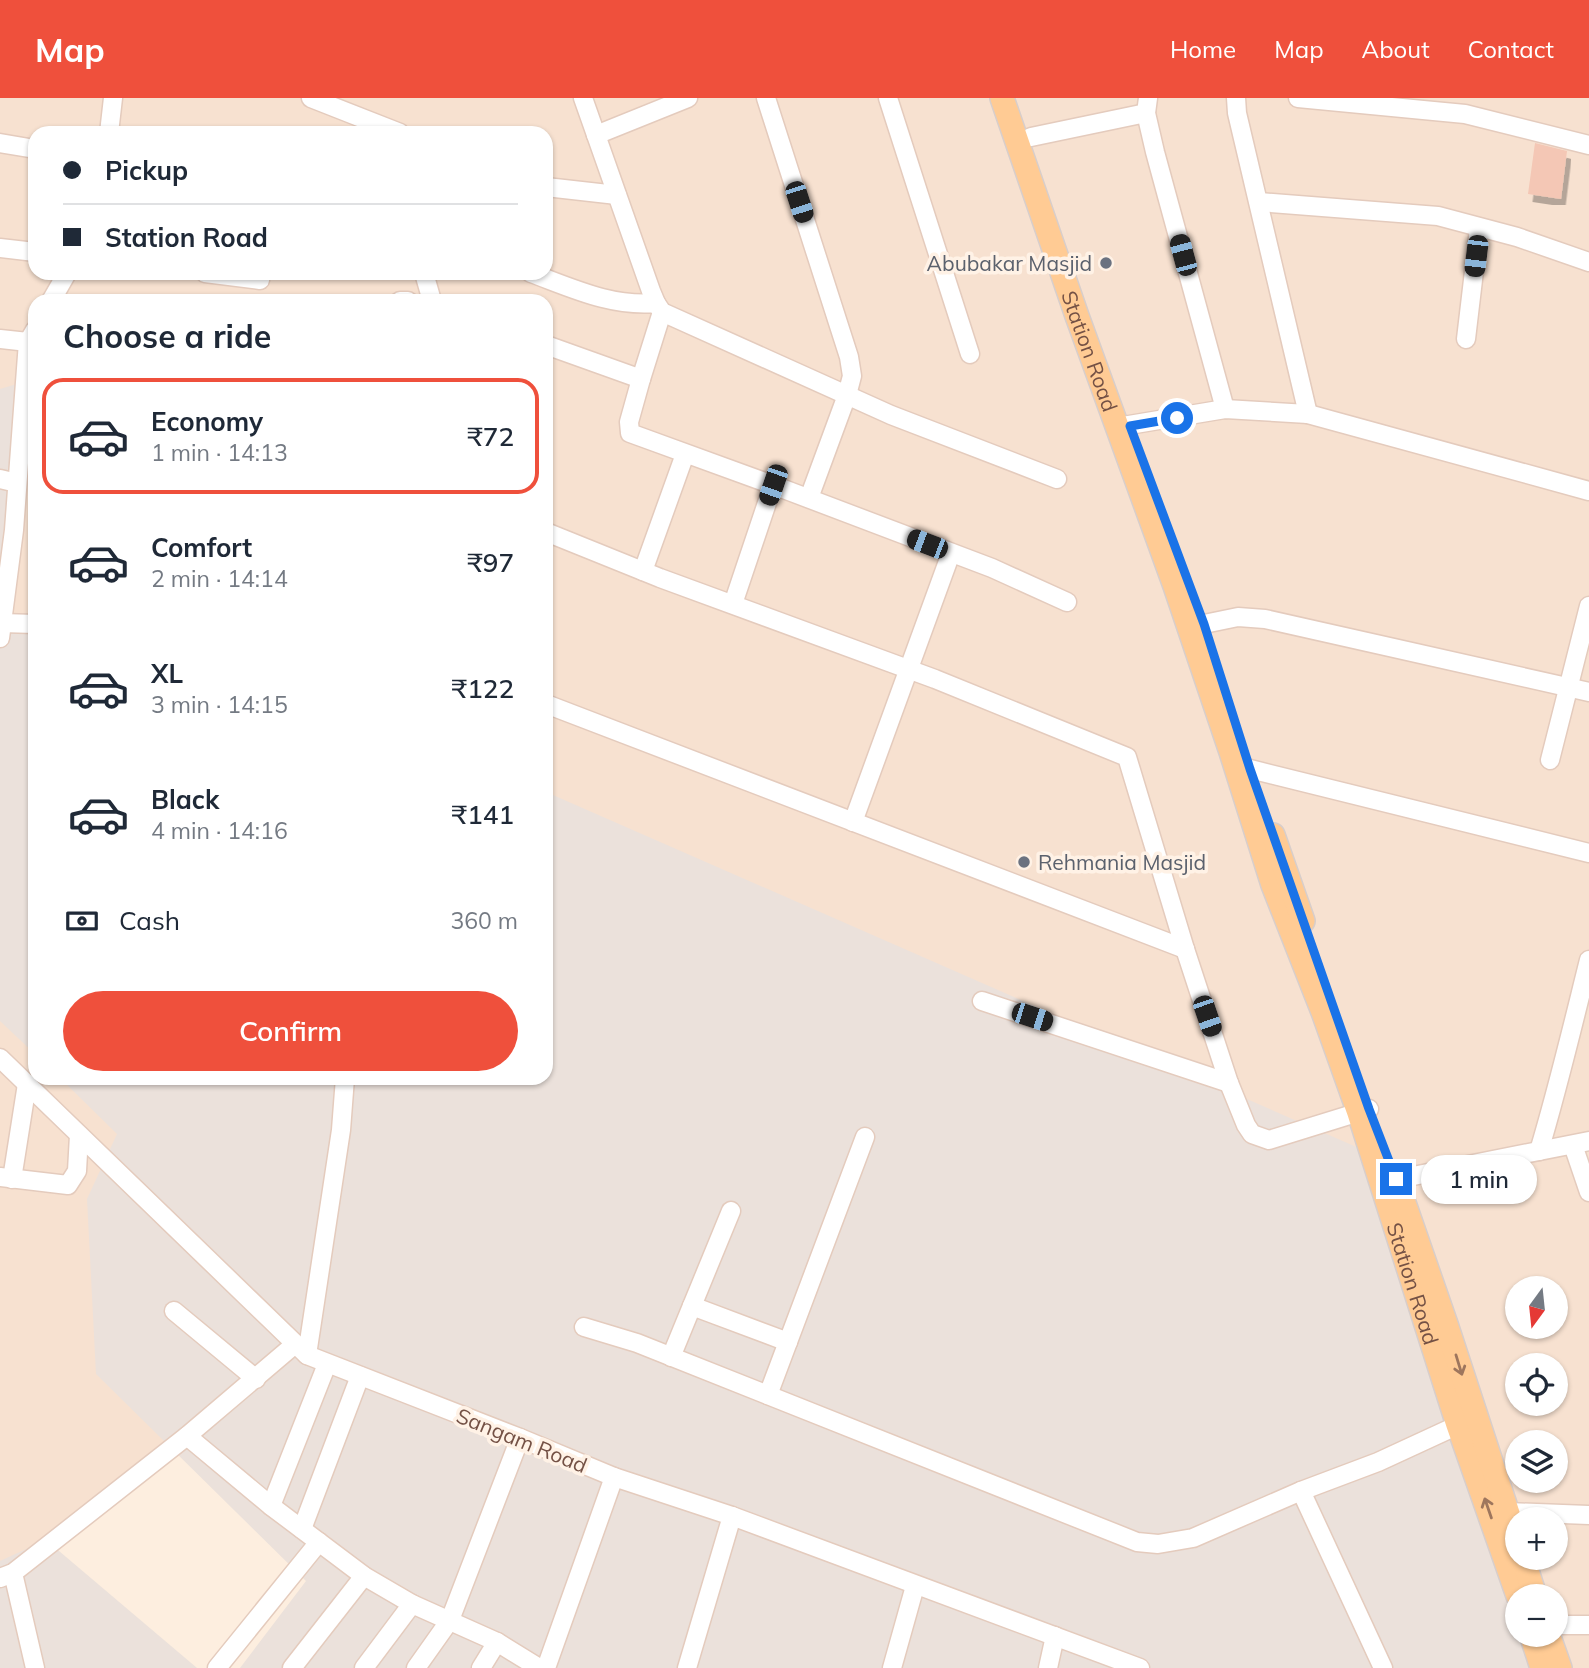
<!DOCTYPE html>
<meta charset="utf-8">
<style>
:root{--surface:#fff;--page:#f6f6f7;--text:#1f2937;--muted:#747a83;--line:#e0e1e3;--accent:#ef503c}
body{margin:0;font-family:Mulish,sans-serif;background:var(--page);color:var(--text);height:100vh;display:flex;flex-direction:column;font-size:26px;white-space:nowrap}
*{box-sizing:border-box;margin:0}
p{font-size:23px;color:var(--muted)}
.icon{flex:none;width:38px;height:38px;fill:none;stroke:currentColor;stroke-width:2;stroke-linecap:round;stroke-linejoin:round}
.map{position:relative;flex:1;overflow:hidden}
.side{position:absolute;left:28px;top:196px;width:525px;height:791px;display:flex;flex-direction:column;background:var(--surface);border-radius:21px;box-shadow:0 2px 5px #0004}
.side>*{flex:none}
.guide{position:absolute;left:28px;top:28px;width:525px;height:154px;border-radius:21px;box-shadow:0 2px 5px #0004;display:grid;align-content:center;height:154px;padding:0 35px;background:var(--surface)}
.needle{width:46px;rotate:195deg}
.fabs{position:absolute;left:1505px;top:1178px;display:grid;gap:14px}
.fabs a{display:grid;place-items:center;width:63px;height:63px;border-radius:50%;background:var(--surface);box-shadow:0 2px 5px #0004;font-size:35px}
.end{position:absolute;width:32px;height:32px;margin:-16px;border:9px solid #1a73e8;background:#fff;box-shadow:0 0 0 4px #fff}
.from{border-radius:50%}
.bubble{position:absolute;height:49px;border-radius:24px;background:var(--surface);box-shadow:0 2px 5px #0004;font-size:23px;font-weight:600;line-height:49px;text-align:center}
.car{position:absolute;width:21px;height:42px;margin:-21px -10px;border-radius:9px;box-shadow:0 0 5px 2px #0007;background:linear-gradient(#222 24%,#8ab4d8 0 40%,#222 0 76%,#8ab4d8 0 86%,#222 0)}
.guide b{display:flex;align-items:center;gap:24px;height:66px;font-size:26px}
.guide b+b{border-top:2px solid var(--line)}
.guide i{width:18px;height:18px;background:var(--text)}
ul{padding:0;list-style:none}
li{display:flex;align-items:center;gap:21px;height:116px;margin:0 14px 10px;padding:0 21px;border:4px solid transparent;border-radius:21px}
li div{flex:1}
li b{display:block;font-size:26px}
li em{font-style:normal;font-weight:600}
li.on{border-color:var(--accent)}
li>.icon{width:63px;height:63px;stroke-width:1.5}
h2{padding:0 35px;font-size:32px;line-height:84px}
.pay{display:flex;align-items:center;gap:18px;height:77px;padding:0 35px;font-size:26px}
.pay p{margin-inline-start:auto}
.cta{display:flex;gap:14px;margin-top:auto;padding:14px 35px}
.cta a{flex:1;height:80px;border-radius:42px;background:var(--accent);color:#fff;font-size:28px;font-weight:600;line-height:80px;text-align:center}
header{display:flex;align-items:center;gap:42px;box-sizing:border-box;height:98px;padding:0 35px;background:var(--accent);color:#fff}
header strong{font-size:33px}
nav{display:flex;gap:38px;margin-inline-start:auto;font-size:24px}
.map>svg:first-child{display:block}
.residential{fill:#f7e1d0;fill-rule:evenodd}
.industrial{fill:#ebe1db}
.building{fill:#f4c7b5;filter:url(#shadow)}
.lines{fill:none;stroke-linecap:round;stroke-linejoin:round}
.minor-casing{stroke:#e4cbbd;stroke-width:21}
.major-casing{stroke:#d8cecb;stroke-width:26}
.minor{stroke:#fff;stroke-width:18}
.major{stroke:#ffcb94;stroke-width:23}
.oneway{stroke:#9e765d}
.route{stroke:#1a73e8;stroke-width:9}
.worship-dot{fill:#6b7280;stroke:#fff2e6;stroke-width:2.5}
.labels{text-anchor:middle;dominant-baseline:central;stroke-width:7;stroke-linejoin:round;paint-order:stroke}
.worship-label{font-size:21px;fill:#5b616d;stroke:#fff2e6;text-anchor:end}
.street-label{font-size:21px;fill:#745145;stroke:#fff2e6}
</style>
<header>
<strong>Map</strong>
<nav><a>Home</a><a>Map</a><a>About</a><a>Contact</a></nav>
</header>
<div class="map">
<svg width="1589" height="1570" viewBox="0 0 1589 1570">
<defs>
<filter id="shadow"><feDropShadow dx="4.5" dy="8" stdDeviation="0" flood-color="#0004"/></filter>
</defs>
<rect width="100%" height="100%" fill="#fdeedf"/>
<path class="residential" d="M0,0H1589V1570H1235L294,1247L0,1487ZM35,35H546V175H35ZM35,203H546V980H35ZM1517,1190H1556V1228H1517ZM1517,1267H1556V1306H1517ZM1517,1344H1556V1382H1517ZM1517,1421H1556V1460H1517ZM1517,1498H1556V1536H1517Z"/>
<g class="industrial">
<polygon points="27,283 7,519 35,523 35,956 0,923 0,291"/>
<polygon points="546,694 1361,1051 1529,1570 240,1570 306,1483 96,1276 87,1101 117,1036 60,980 546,980"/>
<polygon points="46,1442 197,1570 0,1570 0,1463"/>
</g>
<polygon class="building" points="1535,45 1567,53 1561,101 1528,96"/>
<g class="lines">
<defs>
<g id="minor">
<polyline points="311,0 400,35"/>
<polyline points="583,0 651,193 656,205 662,214 891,317 1057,381"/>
<polyline points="766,0 849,259 852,278 847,297 809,400"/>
<polyline points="888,0 970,256"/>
<polyline points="1148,0 1146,15 1155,54 1225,311"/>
<polyline points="1236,0 1237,15 1308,316"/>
<polyline points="1298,0 1465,16 1589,47"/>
<polyline points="109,35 113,0"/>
<polyline points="596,37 688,0"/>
<polyline points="1031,39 1146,15"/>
<polyline points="0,45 35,51"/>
<polyline points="546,89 617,97"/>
<polyline points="1259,104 1438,118 1517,139 1589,164"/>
<polyline points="0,150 35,154"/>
<polyline points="205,175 260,182"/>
<polyline points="424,175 432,203"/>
<path d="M531,175C572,190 611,209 656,205"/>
<polyline points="51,203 67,175"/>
<polyline points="400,203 408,203"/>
<polyline points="0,241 28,244"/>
<polyline points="1466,241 1479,131"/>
<polyline points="546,247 641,281 629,324 630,335 773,387 992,470 1067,504"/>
<polyline points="641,281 662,214"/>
<polyline points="1117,329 1225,311 1308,316 1589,393"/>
<polyline points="0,381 17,385"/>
<polyline points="546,434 660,480 935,581 1127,659 1185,851 1229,985 1246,1027 1252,1036 1269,1042 1369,1011"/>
<polyline points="643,473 685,356"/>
<polyline points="733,506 773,387"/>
<polyline points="2,525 35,526"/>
<polyline points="1204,526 1238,519 1265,521 1589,594"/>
<polyline points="0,540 14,432 28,244 35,232"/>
<polyline points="546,606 1185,851"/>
<polyline points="1550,662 1589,508"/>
<polyline points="1250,671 1589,755"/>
<polyline points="853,724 951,455"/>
<polyline points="982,903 1229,985"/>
<polyline points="0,960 307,1257 520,1340 614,1379 732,1418 1140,1570"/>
<polyline points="1573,1047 1589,1094"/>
<path d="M1539,1053C1558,990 1573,926 1589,862"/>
<polyline points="0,1079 68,1087 77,1073 79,1037"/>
<polyline points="12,1081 27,986"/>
<polyline points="1383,1084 1589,1043"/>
<polyline points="692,1208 788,1244"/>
<polyline points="174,1213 256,1281"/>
<polyline points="584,1229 637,1245 1137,1444 1158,1446 1193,1440 1301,1393 1378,1364 1469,1322"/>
<polyline points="307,1257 341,1032 345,980"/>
<polyline points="671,1259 731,1113"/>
<polyline points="768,1297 865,1039"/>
<polyline points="187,1338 271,1408 364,1478 412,1506 497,1544 539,1570"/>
<polyline points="1301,1393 1383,1570"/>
<polyline points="271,1408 327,1266"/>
<polyline points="1508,1414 1589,1417"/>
<polyline points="302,1431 360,1278"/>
<polyline points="13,1475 35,1570"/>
<polyline points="0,1480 13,1475 187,1338 294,1247"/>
<polyline points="1556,1527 1589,1527"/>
<polyline points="217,1570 319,1444"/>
<polyline points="292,1570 364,1478"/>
<polyline points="364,1570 412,1506"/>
<polyline points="416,1570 450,1522 520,1340"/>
<polyline points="481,1570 497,1544"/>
<polyline points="546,1570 614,1379"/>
<polyline points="687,1570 732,1418"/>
<polyline points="892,1570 915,1488"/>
<polyline points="1048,1570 1055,1538"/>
</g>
<g id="major">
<path id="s1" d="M1002,0L1077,218L1175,488L1231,654L1273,787L1323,914L1359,1015L1458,1327L1518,1498"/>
<polyline points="1273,737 1303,823"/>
<polyline points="1394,1076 1446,1226 1517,1443"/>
<polyline points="1523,1460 1535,1498"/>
<polyline points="1531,1536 1542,1570"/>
<polyline points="1548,1536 1560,1570"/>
</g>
</defs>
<use href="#minor" class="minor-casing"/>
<use href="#major" class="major-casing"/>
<use href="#minor" class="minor"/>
<use href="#major" class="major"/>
</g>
<defs><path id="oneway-shaft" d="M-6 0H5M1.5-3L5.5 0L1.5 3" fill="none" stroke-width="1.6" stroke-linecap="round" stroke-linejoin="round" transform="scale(1.75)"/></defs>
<g class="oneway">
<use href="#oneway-shaft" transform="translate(1459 1267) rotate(73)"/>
<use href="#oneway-shaft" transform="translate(1488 1410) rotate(-109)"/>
</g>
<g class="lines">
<polyline class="route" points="1177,320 1130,328 1204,526 1250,671 1369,1011 1396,1081"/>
</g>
<g class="worship-dot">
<circle cx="1106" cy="165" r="7"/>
<circle cx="1024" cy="764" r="7"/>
</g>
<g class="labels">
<g class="worship-label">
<text x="1092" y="165">Abubakar Masjid</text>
<text x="1038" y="764" text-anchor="start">Rehmania Masjid</text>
</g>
<g class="street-label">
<text stroke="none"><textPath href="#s1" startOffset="268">Station Road</textPath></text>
<text stroke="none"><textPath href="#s1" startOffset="1255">Station Road</textPath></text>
<text transform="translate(522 1342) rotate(22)">Sangam Road</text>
</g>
</g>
</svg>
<div class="fabs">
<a><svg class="needle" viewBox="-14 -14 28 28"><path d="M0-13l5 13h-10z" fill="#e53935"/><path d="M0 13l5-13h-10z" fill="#747a83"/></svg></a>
<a><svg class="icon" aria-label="locate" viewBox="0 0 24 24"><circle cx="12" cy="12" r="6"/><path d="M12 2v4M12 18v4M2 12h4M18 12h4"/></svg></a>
<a><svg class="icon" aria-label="layers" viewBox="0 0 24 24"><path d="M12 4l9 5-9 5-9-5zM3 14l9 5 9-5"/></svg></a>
<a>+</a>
<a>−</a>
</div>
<i class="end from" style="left:1177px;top:320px"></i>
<i class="end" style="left:1396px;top:1081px"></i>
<div class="bubble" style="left:1421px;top:1057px;width:116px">1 min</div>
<i class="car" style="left:799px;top:104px;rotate:162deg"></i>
<i class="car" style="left:1183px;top:157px;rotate:345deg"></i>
<i class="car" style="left:1476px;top:158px;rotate:187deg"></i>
<i class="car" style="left:773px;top:387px;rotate:199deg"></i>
<i class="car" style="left:927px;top:446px;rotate:291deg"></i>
<i class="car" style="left:1207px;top:918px;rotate:161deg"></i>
<i class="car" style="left:1032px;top:919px;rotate:108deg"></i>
<div class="guide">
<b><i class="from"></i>Pickup</b>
<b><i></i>Station Road</b>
</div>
<section class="side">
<h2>Choose a ride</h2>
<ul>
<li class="on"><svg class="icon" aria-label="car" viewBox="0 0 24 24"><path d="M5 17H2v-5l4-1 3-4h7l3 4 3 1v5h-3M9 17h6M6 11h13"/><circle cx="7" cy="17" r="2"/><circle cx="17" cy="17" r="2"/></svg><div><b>Economy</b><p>1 min · 14:13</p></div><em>₹72</em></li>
<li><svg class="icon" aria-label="car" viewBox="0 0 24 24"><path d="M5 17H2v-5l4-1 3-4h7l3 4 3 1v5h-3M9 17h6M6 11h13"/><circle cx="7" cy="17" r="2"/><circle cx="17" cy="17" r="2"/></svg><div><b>Comfort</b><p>2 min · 14:14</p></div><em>₹97</em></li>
<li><svg class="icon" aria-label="car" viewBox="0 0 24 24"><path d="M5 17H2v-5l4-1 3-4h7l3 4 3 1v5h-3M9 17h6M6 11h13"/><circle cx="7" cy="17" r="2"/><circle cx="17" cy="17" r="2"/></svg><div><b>XL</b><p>3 min · 14:15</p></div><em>₹122</em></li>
<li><svg class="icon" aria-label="car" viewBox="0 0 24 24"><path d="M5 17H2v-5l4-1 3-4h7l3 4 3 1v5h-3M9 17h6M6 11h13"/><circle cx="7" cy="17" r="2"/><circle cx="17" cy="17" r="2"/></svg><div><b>Black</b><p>4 min · 14:16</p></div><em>₹141</em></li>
</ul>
<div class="pay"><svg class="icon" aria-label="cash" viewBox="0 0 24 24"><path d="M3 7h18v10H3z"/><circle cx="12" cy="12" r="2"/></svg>Cash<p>360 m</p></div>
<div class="cta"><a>Confirm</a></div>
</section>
</div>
